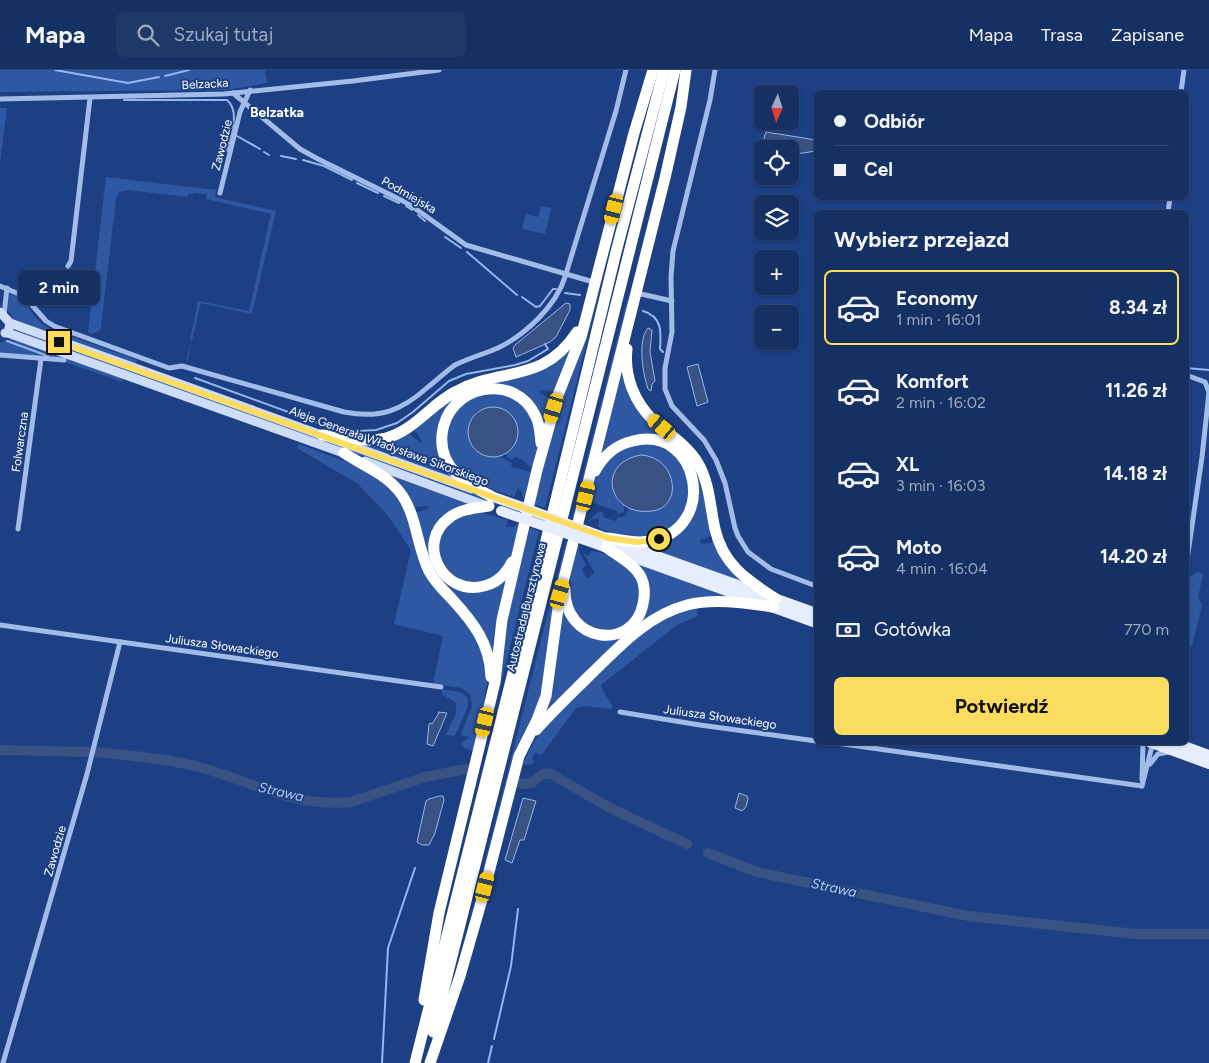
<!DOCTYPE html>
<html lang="pl">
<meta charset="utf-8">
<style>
:root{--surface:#153062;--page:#1e3868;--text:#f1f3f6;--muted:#9da9be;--line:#344b77;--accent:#fbdc5f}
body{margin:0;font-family:Figtree,sans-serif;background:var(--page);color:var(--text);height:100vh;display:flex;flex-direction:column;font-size:19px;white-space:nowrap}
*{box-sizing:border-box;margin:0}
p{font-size:16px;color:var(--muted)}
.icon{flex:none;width:28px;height:28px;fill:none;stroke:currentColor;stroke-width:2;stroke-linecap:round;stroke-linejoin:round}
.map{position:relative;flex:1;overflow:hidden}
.side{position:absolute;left:814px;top:140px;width:375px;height:535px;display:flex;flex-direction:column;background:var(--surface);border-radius:8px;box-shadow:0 1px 4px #0004,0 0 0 1px var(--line)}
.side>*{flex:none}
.hud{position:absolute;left:814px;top:20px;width:375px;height:110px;border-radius:8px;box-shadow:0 1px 4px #0004,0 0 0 1px var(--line);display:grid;align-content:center;height:110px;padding:0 20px;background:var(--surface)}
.needle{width:32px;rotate:183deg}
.fabs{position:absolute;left:754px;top:15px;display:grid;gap:10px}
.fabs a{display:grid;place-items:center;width:45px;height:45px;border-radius:8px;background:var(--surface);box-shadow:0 1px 4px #0004,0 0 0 1px var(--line);font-size:25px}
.end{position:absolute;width:22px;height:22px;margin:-11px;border:6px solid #fbdc5f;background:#111;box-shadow:0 0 0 2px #111}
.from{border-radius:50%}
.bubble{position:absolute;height:35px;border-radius:8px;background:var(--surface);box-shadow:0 1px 4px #0004,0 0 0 1px var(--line);font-size:16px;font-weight:700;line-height:35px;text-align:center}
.car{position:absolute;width:15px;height:30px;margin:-15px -8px;border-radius:6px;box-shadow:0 0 4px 1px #0007;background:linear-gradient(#f5c518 24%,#345 0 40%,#f5c518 0 76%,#345 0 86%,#f5c518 0)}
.hud b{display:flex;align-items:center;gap:18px;height:48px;font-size:19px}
.hud b+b{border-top:1px solid var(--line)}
.hud i{width:12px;height:12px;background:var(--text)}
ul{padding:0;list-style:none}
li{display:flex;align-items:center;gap:15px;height:75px;margin:0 10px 8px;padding:0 10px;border:2px solid transparent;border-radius:8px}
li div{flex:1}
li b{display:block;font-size:19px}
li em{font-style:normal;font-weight:700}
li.selected{border-color:var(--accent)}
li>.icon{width:45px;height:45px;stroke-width:1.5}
h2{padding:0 20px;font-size:22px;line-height:60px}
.pay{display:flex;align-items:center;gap:12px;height:55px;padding:0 20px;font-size:19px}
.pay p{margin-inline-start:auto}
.primary-button{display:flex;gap:10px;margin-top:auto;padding:10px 20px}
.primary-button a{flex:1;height:58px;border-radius:8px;background:var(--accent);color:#111;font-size:20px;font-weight:700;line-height:58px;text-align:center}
header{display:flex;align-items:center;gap:30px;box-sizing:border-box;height:70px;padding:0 25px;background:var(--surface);border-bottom:1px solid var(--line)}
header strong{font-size:24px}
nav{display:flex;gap:28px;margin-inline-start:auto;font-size:18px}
.search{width:350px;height:45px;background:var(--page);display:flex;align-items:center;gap:12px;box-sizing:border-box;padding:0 18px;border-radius:8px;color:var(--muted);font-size:19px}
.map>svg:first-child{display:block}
.green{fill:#2f58a2}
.water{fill:#385284;stroke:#95b6ec}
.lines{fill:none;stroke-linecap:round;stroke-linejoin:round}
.stream{stroke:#95b6ec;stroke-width:2}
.river{stroke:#385284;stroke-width:10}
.minor{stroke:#a2bcea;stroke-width:5}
.secondary{stroke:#cddcf8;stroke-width:9}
.primary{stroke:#e6edfe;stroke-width:10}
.motorway{stroke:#fff;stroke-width:11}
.primary-bridge{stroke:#e6edfe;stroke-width:10}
.route{stroke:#fbdc5f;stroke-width:6}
.labels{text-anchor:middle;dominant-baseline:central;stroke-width:4;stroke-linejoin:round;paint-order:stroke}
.street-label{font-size:12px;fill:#fff;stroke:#1c4083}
.neighbourhood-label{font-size:14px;font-weight:bold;fill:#fff;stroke:#1c4083}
.water-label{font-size:14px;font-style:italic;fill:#adc6f2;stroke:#1c4083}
</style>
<header>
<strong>Mapa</strong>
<div class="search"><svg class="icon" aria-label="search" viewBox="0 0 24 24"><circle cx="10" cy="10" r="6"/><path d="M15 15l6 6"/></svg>Szukaj tutaj</div>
<nav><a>Mapa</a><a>Trasa</a><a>Zapisane</a></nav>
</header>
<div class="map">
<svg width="1209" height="993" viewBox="0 0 1209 993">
<rect width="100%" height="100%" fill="#1c4083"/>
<g class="green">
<polygon points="0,0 265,0 267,13 226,20 0,22"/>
<polygon points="0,38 7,38 0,93"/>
<polygon points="106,107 216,120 215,127 276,141 252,244 201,233 187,292 186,290 192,270 190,269 198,231 249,241 271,144 206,129 207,124 194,123 194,124 188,124 188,127 128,120 119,122 116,129 101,257 99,261 91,264 88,262"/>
<polygon points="541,136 551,138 545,164 522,159 526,144 538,147"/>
<polygon points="597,222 599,223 545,438 532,433 553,353"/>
<path d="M10,224C24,224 28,239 36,248C39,252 44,255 48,258L137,290L135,294L15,251L7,239Z"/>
<polygon points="627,230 632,231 576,449 572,448"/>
<polygon points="16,260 516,439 515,441 15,262"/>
<polygon points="10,269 14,269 123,308 122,312 65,292 65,289 0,283 0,273"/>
<path d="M576,270L556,319L555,322L541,320L539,323L553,329L545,362C531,289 432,308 438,373C439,382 441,391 446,398C450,403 456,407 460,412L349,372C373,375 387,372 409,363L420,373L422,371L414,359C431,345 446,328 466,319C509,299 542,314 576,270Z"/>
<polygon points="622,291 626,313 698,400 712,466 700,470 701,474 715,472 743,513 640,475 671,468 697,415 659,369 601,385"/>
<path d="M482,323L500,324L517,330L533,348L538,373L534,397L528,396L523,390L514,387L513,390L508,388L506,383L508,382L514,350C506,339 482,330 473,347C470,353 470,362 468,368L475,380L481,384L487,387L499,386L512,393L511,397L531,402L524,431L522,422L518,418L514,427L470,411L449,388L446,361L456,338Z"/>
<polygon points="647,373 669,381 686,399 690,426 678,453 658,466 626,467 601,459 598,456 599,448 593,449 587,453 598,442 602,442 604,448 616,451 617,448 625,446 630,438 637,440 673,416 672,409 665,396 634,386 622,393 619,432 624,435 624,442 618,444 617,441 588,431 597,402 620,378"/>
<polygon points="299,374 365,399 387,414 405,437 419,480 468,550 462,556 469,552 476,562 488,608 474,681 465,678 461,674 469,667 461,665 472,636 470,624 462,618 433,614 443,566 394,554 411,480 389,447 358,414 297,378"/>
<polygon points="381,400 476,435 460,437 430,478 463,521 483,522 507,509 494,595 431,495 416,443 429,438 428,436 413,437"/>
<polygon points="479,442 508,450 506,457 512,457 518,454 520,455 511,488 501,503 478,515 456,510 441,492 438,474 441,463 453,449"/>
<polygon points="527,457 539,461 456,794"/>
<polygon points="566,471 570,472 546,612 459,895"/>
<path d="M577,475L579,476L580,484L586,495L582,500L587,509L595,503L581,479V476L583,483L588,486L591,481C610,483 635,497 640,518C645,539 624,564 602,560C595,559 587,555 580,552L567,522Z"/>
<polygon points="628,489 740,529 673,537 551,641 544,639 562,537 568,548 613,568 647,532"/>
<polygon points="1197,502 1201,503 1203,505 1198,527 1202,535 1192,576 1186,581 1186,517 1188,508"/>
<path d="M697,537L698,546L677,555L601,615L603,621L612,635V639L585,636L576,638L543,683L540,685L536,682L532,688L534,693L529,695L523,694C539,655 572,628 602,600C615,587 629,571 645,561C663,550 677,544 697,537Z"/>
<polygon points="442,619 460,622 468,628 468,636 455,666 446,665 456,643 456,633 442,624"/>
</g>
<g class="water">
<polygon points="766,62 816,70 816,81 790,85 790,79 767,79 764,68"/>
<polygon points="566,233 570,234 570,240 556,267 550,272 516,287 513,278 515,275"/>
<path d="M648,258L652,260L650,282L655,311L652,314L651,321L648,319C643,304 637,271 648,258Z"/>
<polygon points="698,294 708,332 697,336 687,297"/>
<circle cx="493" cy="362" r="25"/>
<path d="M641,385C677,387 684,437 652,441C608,447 595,393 641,385Z"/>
<polygon points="438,642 447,643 433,676 427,674 429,654 430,653 432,654 439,643"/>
<polygon points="739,723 747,726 748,729 746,737 742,741 735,738"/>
<polygon points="439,726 443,726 444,730 435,763 429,775 422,775 417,772 426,731 429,729"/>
<polygon points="523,728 536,731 524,770 520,770 512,793 505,790"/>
</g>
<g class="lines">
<g class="stream">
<polyline points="55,0 128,13 159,7"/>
<polyline points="165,6 189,0"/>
<path d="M124,30H227C241,42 230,66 227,81"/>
<polyline points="237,66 260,79"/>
<polyline points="264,82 269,85"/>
<polyline points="281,86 296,89"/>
<polyline points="303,90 324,96 352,110"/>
<polyline points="357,113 378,123"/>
<polyline points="384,126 399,133"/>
<polyline points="406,136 412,140"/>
<polyline points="418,145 425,151"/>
<polyline points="445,167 461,178"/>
<polyline points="467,182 517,225"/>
<polyline points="565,223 580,225"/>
<polyline points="522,227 536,237 540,236 553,219 556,219"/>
<path d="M643,241C663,247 661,263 660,279L663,282"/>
<polyline points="7,271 48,286"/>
<polyline points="1186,298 1209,300"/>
<polyline points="195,308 324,355 359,361 376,360 397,353 413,342 449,311 466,304 515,295 528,291 548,279 545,274"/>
<polyline points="494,969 511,896 518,839"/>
<polyline points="382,993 388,878 415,798"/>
<polyline points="488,993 492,976"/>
</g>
<g class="river">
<polyline points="0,680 89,682"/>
<path d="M96,682C130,686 165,688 199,697C251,711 294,738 351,732L425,707L466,699"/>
<path d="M519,713C539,718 535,700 551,704L610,738L687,774"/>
<polyline points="708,783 757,802 963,845"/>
<polyline points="968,846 1136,864 1209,864"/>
</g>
<g class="minor">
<polyline points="715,0 710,30 673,181 671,207 672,262 665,298 665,319 672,336 704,370 716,390 725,413 735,458 738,466 748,482 771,499 816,516"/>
<polyline points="1181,22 1184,0"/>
<polyline points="233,23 300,79 318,89 409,134 466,175 590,211"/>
<polyline points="0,29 224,24 353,11 439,0"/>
<polyline points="220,123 240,42 250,20"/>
<polyline points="1168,142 1170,128"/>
<polyline points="68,196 71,191 90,28"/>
<path d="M0,216L24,226L46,251L54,256L169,298L182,296L344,342C380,349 401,341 428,317C437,310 445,302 455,295C469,288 484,284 498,278C525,265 556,236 565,207L616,41L626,0"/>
<polyline points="641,224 672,231"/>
<polyline points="4,245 7,218"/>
<polyline points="0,285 64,290"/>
<polyline points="1186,305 1205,312 1209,322 1202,387 1186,497"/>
<polyline points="18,459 41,289"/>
<polyline points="0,555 441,617"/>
<polyline points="620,642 700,655 816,671"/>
<polyline points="829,672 1142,716"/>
<polyline points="1150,694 1158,684 1169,682"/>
<polyline points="1142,710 1143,672"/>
<polyline points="1142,716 1153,672"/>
<polyline points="3,993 87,704 120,572"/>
</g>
<g class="secondary">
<polyline points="0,242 10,253 9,258"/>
<polyline points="10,253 472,419"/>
<polyline points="5,263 8,263 349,385"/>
<polyline points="365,391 487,436"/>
</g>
<g class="primary">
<polyline points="491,426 522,437"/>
<polyline points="587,461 816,543"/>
<polyline points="585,470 816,553"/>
<polyline points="1149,672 1209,694"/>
<polyline points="1173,672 1209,685"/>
</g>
<g class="motorway">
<path d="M627,279C624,306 634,332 654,351C670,365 687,375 698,393C710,414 710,437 715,459C723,495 747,510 776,529"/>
<path d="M322,365C343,368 365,373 386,368C415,360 430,335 455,322C502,296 542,315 577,262"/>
<path d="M344,383C362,395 384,403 398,420C417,442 416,475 429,501C434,511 443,520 451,528C473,552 490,573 491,607"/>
<path d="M595,401C604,385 615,375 633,371C699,354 720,459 650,471C636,474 622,470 608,468"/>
<path d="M491,426C466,414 439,398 442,365C447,314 516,301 536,347C540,355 540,364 541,373"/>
<path d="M489,436C475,438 460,439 449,448C415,473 443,527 484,516C497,513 506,504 512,492"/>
<path d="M565,519C564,573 633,582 643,534C645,525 645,515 641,507C634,494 618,486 606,477"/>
<path d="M536,660C553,641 571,624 589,606C618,578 646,546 687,535C715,528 745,533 773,537"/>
<polyline points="424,930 439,843 495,612 502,550 537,400 558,325 581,267 634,63 653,0"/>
<polyline points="433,962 675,0"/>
<polyline points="415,993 541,491 616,182 664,0"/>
<polyline points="430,993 460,906 481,833 519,686 537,650 546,626 560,524 665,108 681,37 686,0"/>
</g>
<g class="primary-bridge">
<polyline points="522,437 587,461"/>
<polyline points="501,441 585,470"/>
</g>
</g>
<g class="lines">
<polyline class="route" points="59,272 608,468 637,472 659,469"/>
</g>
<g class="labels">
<g class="street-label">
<text transform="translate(205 14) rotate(-3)">Belzacka</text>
<text transform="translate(222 75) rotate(-76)">Zawodzie</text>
<text transform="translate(409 125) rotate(30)">Podmiejska</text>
<text transform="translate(20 372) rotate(-82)">Folwarczna</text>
<text transform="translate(389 376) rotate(20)">Aleje Generała Władysława Sikorskiego</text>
<text transform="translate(526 537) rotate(-76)">Autostrada Bursztynowa</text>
<text transform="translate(222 576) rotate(8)">Juliusza Słowackiego</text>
<text transform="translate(720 647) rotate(8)">Juliusza Słowackiego</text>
<text transform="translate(55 781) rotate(-74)">Zawodzie</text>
</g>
<g class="neighbourhood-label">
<text x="277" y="42">Belzatka</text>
</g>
<g class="water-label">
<text transform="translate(281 722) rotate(13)">Strawa</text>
<text transform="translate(834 818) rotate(12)">Strawa</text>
</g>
</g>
</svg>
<div class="fabs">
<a><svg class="needle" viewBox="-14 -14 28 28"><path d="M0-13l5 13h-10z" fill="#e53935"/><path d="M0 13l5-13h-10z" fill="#9da9be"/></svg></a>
<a><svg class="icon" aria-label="locate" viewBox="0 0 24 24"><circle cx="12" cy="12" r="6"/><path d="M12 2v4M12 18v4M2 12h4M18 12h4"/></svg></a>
<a><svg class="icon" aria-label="layers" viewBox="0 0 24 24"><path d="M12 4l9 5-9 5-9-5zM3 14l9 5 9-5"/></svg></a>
<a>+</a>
<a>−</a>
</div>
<i class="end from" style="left:659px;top:469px"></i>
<i class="end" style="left:59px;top:272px"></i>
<div class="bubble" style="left:18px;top:200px;width:82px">2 min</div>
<i class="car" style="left:614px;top:139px;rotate:194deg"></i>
<i class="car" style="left:554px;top:338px;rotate:197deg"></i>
<i class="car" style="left:662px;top:357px;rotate:310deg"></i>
<i class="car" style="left:586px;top:426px;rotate:13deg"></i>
<i class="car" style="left:560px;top:524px;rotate:16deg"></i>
<i class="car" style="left:485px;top:652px;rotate:193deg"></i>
<i class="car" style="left:485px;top:817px;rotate:14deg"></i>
<div class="hud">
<b><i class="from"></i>Odbiór</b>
<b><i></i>Cel</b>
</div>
<section class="side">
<h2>Wybierz przejazd</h2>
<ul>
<li class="selected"><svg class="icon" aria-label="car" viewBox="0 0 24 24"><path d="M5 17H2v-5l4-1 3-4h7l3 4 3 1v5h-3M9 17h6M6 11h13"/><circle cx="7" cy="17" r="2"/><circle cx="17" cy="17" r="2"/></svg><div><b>Economy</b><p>1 min · 16:01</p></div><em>8.34 zł</em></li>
<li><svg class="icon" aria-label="car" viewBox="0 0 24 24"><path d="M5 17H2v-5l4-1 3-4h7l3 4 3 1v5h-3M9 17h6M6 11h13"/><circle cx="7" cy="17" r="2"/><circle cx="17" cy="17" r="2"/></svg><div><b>Komfort</b><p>2 min · 16:02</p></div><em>11.26 zł</em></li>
<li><svg class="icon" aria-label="car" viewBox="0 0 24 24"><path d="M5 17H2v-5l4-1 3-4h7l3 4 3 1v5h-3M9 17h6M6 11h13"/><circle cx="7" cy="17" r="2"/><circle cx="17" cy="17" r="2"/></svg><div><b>XL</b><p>3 min · 16:03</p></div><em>14.18 zł</em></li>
<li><svg class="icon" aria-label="car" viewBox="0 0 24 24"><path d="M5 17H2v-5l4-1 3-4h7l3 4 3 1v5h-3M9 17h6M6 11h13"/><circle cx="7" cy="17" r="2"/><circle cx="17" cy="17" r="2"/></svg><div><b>Moto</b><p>4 min · 16:04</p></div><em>14.20 zł</em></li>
</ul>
<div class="pay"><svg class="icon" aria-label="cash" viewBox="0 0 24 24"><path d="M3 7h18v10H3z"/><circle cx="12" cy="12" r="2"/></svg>Gotówka<p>770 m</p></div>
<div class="primary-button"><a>Potwierdź</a></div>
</section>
</div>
